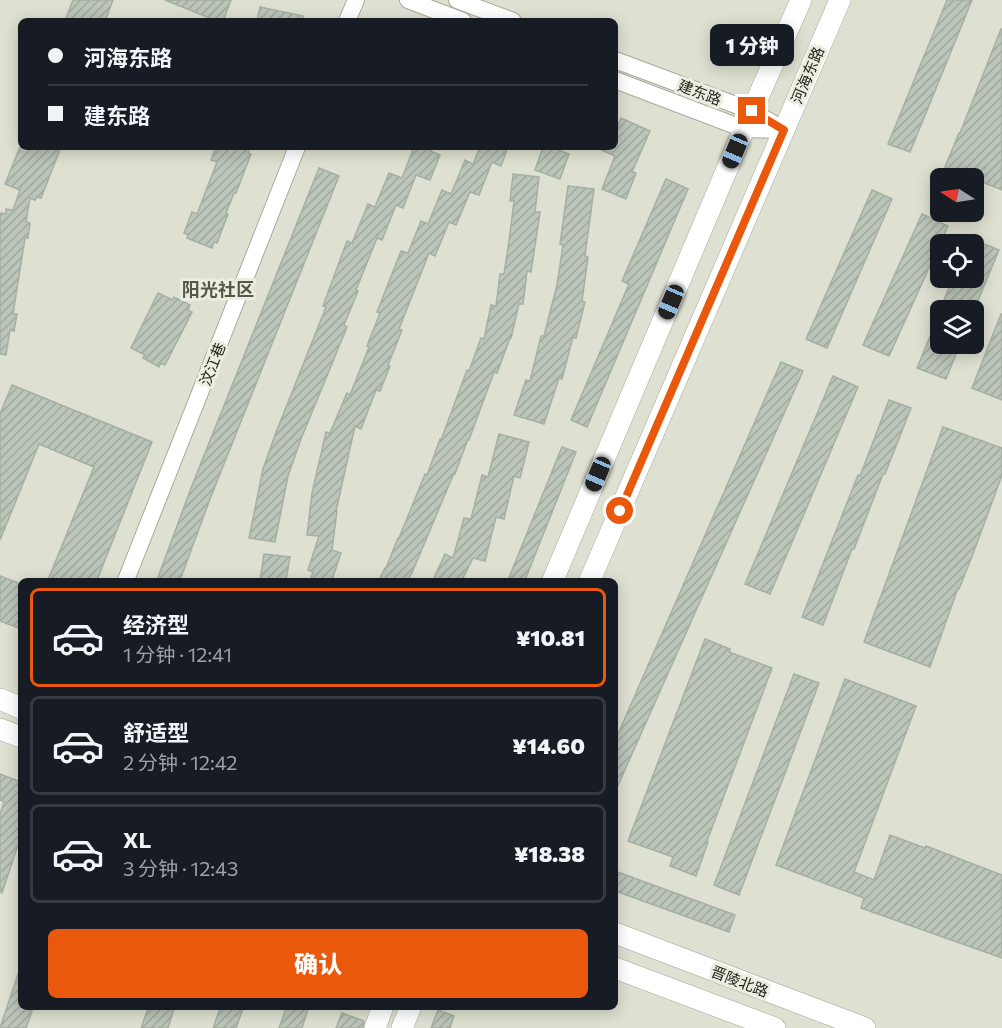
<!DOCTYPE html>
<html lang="zh">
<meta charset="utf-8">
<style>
:root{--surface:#171b24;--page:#242831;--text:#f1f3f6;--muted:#9ea1a6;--line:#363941;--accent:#ea580c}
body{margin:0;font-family:Commissioner,"Noto Sans SC",sans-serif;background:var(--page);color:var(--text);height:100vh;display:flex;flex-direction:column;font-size:22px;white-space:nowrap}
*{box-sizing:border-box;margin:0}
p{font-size:20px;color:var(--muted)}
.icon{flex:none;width:33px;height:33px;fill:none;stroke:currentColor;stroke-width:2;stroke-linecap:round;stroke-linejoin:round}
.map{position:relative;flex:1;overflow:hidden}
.sheet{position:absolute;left:18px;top:578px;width:600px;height:432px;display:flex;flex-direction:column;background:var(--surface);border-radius:9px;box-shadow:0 3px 15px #0003}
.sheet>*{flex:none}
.top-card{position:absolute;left:18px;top:18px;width:600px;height:132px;border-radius:9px;box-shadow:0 3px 15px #0003;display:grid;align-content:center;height:132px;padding:0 30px;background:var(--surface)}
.needle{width:39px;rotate:282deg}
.fabs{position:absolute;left:930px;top:168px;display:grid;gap:12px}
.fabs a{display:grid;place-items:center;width:54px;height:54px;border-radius:9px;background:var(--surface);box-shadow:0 3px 15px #0003;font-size:30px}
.end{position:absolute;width:27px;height:27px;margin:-14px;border:8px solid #ea580c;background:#fff;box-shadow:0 0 0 3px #fff}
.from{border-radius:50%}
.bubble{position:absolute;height:42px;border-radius:9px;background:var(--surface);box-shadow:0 3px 15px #0003;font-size:20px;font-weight:800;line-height:42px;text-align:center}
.car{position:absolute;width:18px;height:36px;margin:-18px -9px;border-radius:8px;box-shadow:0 0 4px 2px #0007;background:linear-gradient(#222 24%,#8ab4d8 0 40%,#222 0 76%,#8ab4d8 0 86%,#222 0)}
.top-card b{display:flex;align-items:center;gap:21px;height:57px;font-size:22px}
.top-card b+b{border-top:2px solid var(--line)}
.top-card i{width:15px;height:15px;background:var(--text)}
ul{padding:10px 0 0;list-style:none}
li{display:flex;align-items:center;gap:18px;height:99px;margin:0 12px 9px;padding:0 18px;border:3px solid var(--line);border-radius:9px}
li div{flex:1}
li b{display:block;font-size:22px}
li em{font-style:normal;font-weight:800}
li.on{border-color:var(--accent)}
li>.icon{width:54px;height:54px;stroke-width:1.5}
.cta{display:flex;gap:12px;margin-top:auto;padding:12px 30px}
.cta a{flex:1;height:69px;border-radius:9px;background:var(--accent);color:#fff;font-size:24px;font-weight:800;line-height:69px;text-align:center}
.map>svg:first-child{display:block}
.building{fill:url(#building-hatch);stroke:#a6afa3;stroke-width:1.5}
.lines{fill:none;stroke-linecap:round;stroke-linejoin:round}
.minor-casing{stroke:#a9aa9c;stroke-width:18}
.major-casing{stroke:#a9aa9c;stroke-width:22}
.minor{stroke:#fff;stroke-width:16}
.major{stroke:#fff;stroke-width:21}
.route{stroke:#ea580c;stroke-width:8}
.labels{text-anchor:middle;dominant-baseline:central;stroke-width:6;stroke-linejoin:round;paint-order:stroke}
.street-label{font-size:15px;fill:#1f201b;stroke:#ebedde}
.quarter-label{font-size:18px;font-weight:bold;fill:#56574b;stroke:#ebedde}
</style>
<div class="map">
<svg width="1002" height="1028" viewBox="0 0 1002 1028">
<defs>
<pattern id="building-hatch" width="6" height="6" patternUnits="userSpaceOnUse" patternTransform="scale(1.5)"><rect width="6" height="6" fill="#bcc5b9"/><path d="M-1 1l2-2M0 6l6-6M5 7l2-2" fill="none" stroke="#a1a99e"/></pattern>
</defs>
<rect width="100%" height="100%" fill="#dee0d1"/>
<g class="building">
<polygon points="73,0 113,0 105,21 65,21"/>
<polygon points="165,0 231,0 223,21 217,21"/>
<polygon points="947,0 972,0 910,152 888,144"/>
<polygon points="260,7 303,16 303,21 257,21"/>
<polygon points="1001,29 1002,29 1002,190 945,167 959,133 960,133"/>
<polygon points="621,118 650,131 632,172 636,173 626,199 602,189 615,156 595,147 615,147 615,133"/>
<polygon points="20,147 61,147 41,198 37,197 35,200 30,198 26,222 30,223 28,238 25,238 13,314 17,314 14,331 10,330 6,355 0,354 0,213 6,214 6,209 13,210 20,190 5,184"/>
<polygon points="216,147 243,147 249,149 248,153 251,154 236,193 234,193 226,213 228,214 217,243 214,242 212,248 187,238 188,235 184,233 192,212 197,214 217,162 211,160"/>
<polygon points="414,147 421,147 440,155 430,180 416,175 403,208 396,205 382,240 377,238 356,290 358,291 344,325 347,327 301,439 288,476 275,542 249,538 263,469 275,435 326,307 323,306 347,241 352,243 368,204 375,207 389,173 402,178"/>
<polygon points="480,147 508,147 501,166 492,162 479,195 470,192 456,225 449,222 435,256 429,253 399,329 402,330 388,365 390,366 380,391 376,390 361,429 355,426 336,511 337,511 332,550 341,553 332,580 310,580 313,572 308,570 319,536 307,535 312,493 326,432 330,433 347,393 350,395 369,347 367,346 380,313 377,312 401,251 408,253 421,221 428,224 442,190 451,194 465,160 473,164"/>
<polygon points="543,147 550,147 569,154 560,179 535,170"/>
<polygon points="319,168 339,176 210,499 180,580 157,580 191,488"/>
<polygon points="513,174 539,177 535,212 540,212 536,239 531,272 527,271 523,304 519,304 511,338 510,338 497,373 494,372 469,440 468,439 455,474 454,473 412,573 408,580 379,580 385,568 386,568 398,538 399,538 425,474 427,475 440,439 441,440 467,370 469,371 481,338 484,339 491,305 496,306 500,274 504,274 509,241 514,201 510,201"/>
<polygon points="666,179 688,189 587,427 571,420 629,284 622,281"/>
<polygon points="568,186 594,189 585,256 588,257 582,301 585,302 576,338 573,337 562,379 559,378 544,424 514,415 526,380 530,381 541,336 544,336 557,285 563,245 560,244"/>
<polygon points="872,190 892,199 827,348 806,339"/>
<polygon points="922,214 948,226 889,356 863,345"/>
<polygon points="974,240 999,250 974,310 940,310 953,278 974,278"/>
<polygon points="158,293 173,300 174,297 190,305 188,310 192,312 165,365 161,363 159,367 143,358 145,355 131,348"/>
<polygon points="940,312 940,344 960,344 946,379 917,368"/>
<polygon points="1001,314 1002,314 1002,400 972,388"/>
<polygon points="781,362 803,371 615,792 615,741"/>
<polygon points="833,376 858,387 770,594 745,584"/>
<polygon points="12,385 152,442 97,580 48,580 94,467 39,444 0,540 0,414"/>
<polygon points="889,400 911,408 885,474 883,474 854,549 852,549 823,625 802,617 858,475 860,476"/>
<polygon points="943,427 1002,448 1002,475 973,554 959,589 958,588 930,667 864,642"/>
<polygon points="499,434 529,442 520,478 514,476 504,519 496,517 485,561 473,558 462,580 433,580 445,554 453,558 464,518 471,519 482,475 488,477"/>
<polygon points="562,447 576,452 525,580 508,580"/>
<polygon points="264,554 290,557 286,580 260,580"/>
<polygon points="0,576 21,584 21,629 0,621"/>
<polygon points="705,639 730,649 729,652 772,668 707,841 708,842 696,876 670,866 673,857 628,841"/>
<polygon points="794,674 819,683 739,895 714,885"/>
<polygon points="845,679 916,706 854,872 874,880 890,835 925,848 926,846 1002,875 1002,958 861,908 864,898 776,865"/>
<polygon points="0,774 21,782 21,836 2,893 0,892 0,814 4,802 0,800"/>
<polygon points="615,871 735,915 729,932 615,891"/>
<polygon points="19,971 21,972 21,1007 32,1011 26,1028 0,1028"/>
<polygon points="149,1006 175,1006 168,1028 141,1028"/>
<polygon points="221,1006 244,1006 236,1028 213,1028"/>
<polygon points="287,1006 309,1006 302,1028 279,1028"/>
<polygon points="438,1010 454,1016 450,1028 431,1028"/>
<polygon points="342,1013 364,1021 363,1028 336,1028"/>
</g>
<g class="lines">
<defs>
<g id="minor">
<polyline points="408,0 463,21"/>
<polyline points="457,0 513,21"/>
<polyline points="347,21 356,0"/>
<polyline points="615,60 752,111 784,130"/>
<polyline points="615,80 744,129 782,130"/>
<polyline points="126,580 297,147"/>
</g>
<g id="major">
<polyline points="553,580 744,129 801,0"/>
<polyline points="590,580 840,0"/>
<polyline points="0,699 21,708"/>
<polyline points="0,729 21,737"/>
<polyline points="615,933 865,1028"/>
<polyline points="615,968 775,1028"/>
<polyline points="375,1028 383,1006"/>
<polyline points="402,1028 411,1006"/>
</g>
</defs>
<use href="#minor" class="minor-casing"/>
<use href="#major" class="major-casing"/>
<use href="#minor" class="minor"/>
<use href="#major" class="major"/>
</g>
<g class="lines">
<polyline class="route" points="620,511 784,130 752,111"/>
</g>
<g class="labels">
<g class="street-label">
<text transform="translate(807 75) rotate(-67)">河海东路</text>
<text transform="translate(700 92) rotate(21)">建东路</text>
<text transform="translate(212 364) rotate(-68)">汶江巷</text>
<text transform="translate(740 981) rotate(21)">晋陵北路</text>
</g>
<g class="quarter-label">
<text x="218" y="289">阳光社区</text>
</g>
</g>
</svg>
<div class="fabs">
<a><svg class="needle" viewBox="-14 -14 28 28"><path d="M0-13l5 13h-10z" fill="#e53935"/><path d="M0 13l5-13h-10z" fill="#9ea1a6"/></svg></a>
<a><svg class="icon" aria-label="locate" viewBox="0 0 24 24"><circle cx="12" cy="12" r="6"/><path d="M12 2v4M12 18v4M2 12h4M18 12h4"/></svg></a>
<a><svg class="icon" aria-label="layers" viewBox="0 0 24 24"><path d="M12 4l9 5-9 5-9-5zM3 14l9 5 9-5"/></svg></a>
</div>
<i class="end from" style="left:620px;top:511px"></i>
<i class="end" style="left:752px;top:111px"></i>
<div class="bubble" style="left:710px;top:24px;width:84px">1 分钟</div>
<i class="car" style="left:735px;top:151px;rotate:203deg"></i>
<i class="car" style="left:671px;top:302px;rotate:203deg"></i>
<i class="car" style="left:598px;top:474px;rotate:203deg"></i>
<div class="top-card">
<b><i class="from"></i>河海东路</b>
<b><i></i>建东路</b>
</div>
<section class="sheet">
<ul>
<li class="on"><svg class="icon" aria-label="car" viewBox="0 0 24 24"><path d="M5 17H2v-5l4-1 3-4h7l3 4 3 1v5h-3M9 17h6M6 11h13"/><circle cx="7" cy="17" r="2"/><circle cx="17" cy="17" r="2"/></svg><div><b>经济型</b><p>1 分钟 · 12:41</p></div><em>¥10.81</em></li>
<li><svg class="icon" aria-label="car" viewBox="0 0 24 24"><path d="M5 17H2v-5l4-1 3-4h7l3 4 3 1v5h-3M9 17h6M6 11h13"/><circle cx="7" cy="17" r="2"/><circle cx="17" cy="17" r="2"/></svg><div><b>舒适型</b><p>2 分钟 · 12:42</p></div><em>¥14.60</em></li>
<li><svg class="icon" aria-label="car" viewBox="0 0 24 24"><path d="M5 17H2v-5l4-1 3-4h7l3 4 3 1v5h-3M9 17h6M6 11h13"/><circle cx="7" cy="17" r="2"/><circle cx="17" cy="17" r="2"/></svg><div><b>XL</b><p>3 分钟 · 12:43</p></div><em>¥18.38</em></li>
</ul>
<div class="cta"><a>确认</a></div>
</section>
</div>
